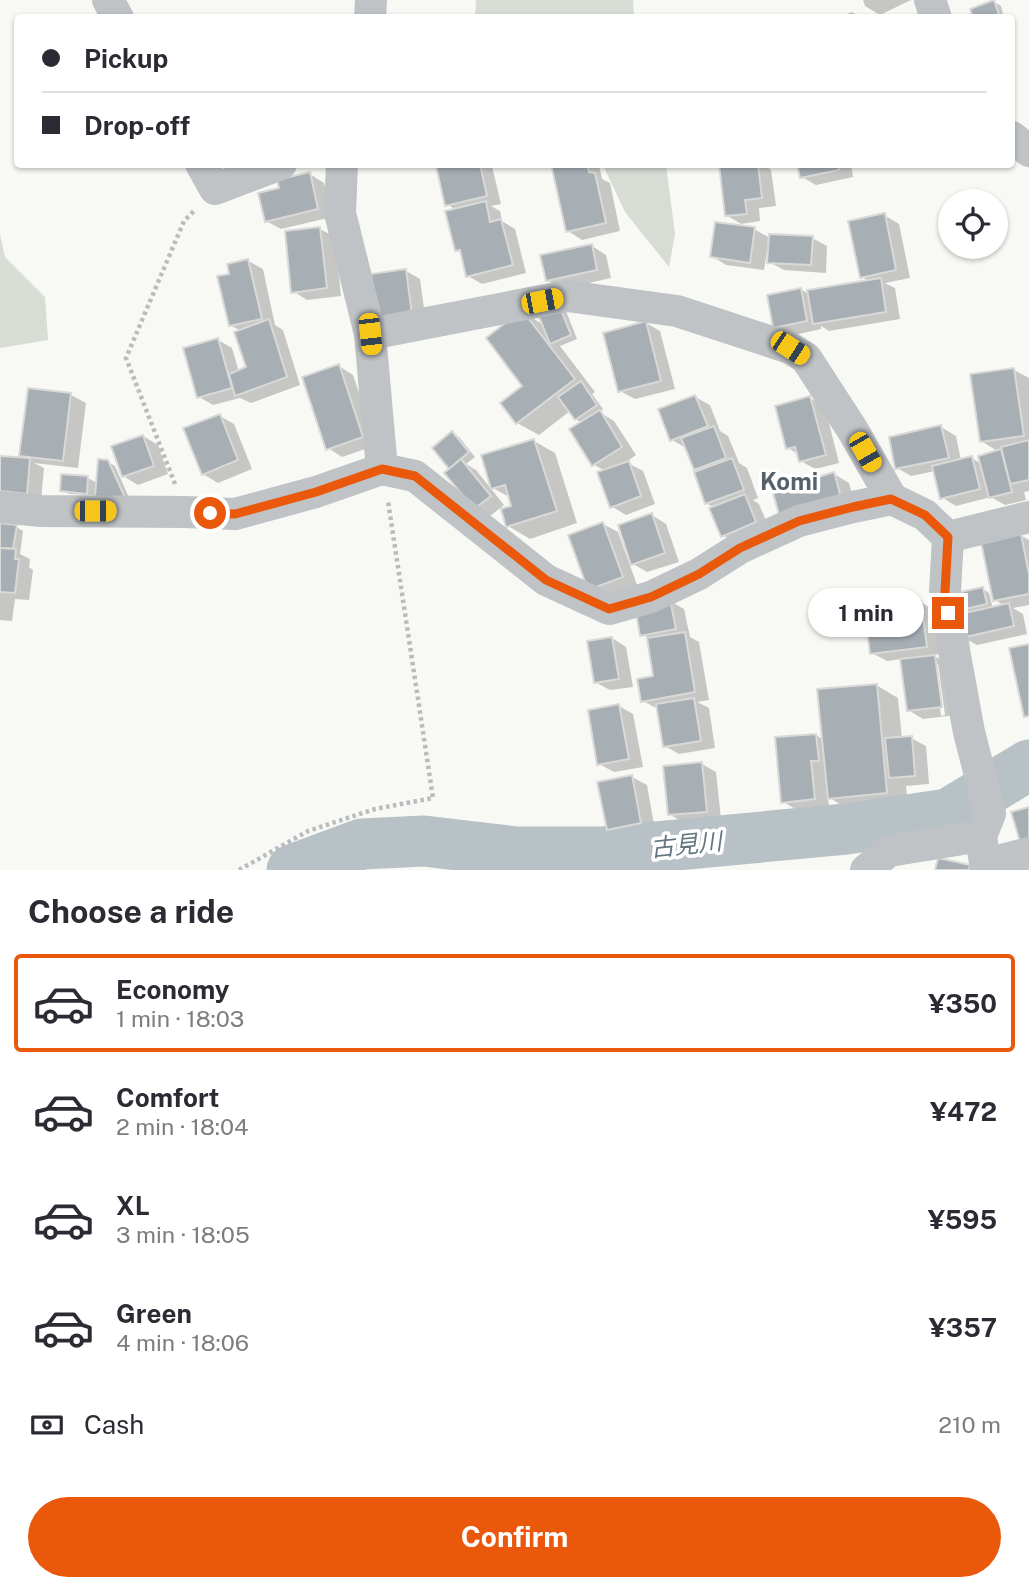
<!DOCTYPE html>
<meta charset="utf-8">
<style>
:root{--surface:#fff;--page:#f2f2f3;--text:#2b2b33;--muted:#7c7c81;--line:#e1e1e2;--accent:#ea580c}
body{margin:0;font-family:"Public Sans","Noto Sans JP",sans-serif;background:var(--page);color:var(--text);height:100vh;display:flex;flex-direction:column;font-size:26px;white-space:nowrap}
*{box-sizing:border-box;margin:0}
p{font-size:23px;color:var(--muted)}
.icon{flex:none;width:38px;height:38px;fill:none;stroke:currentColor;stroke-width:2;stroke-linecap:round;stroke-linejoin:round}
.map{position:relative;height:870px;overflow:hidden}
.drawer{display:flex;flex-direction:column;background:var(--surface);flex:1}
.drawer>*{flex:none}
.top-card{position:absolute;left:14px;top:14px;width:1001px;height:154px;border-radius:7px;box-shadow:0 2px 5px #0004;display:grid;align-content:center;height:154px;padding:0 28px;background:var(--surface)}
.fabs{position:absolute;left:938px;top:189px;display:grid;gap:14px}
.fabs a{display:grid;place-items:center;width:70px;height:70px;border-radius:50%;background:var(--surface);box-shadow:0 2px 5px #0004;font-size:35px}
.end{position:absolute;width:32px;height:32px;margin:-16px;border:9px solid #ea580c;background:#fff;box-shadow:0 0 0 4px #fff}
.from{border-radius:50%}
.bubble{position:absolute;height:49px;border-radius:24px;background:var(--surface);box-shadow:0 2px 5px #0004;font-size:23px;font-weight:700;line-height:49px;text-align:center}
.car{position:absolute;width:21px;height:42px;margin:-21px -10px;border-radius:9px;box-shadow:0 0 5px 2px #0007;background:linear-gradient(#f5c518 24%,#345 0 40%,#f5c518 0 76%,#345 0 86%,#f5c518 0)}
.top-card b{display:flex;align-items:center;gap:24px;height:66px;font-size:26px}
.top-card b+b{border-top:2px solid var(--line)}
.top-card i{width:18px;height:18px;background:var(--text)}
ul{padding:0;list-style:none}
li{display:flex;align-items:center;gap:21px;height:98px;margin:0 14px 10px;padding:0 14px;border:4px solid transparent;border-radius:7px}
li div{flex:1}
li b{display:block;font-size:26px}
li em{font-style:normal;font-weight:700}
li.current{border-color:var(--accent)}
li>.icon{width:63px;height:63px;stroke-width:1.5}
h2{padding:0 28px;font-size:32px;line-height:84px}
.pay{display:flex;align-items:center;gap:18px;height:77px;padding:0 28px;font-size:26px}
.pay p{margin-inline-start:auto}
.button{display:flex;gap:14px;margin-top:auto;padding:14px 28px}
.button a{flex:1;height:80px;border-radius:42px;background:var(--accent);color:#fff;font-size:28px;font-weight:700;line-height:80px;text-align:center}
.map>svg:first-child{display:block}
.green{fill:#d7dcd5}
.shadow{fill:#0003;fill-rule:evenodd}
.lines{fill:none;stroke-linecap:round;stroke-linejoin:round}
.river{stroke:#b8c2c6;stroke-width:51}
.building{fill:#a7aeb4;stroke:#d9d9d7;stroke-width:2}
.path{stroke:#b9bcbe;stroke-width:4.5;stroke-dasharray:3.5 3.5;stroke-linecap:butt}
.minor{stroke:#bfc3c6;stroke-width:32}
.route{stroke:#ea580c;stroke-width:9}
.labels{text-anchor:middle;dominant-baseline:central;stroke-width:7;stroke-linejoin:round;paint-order:stroke}
.neighbourhood-label{font-size:24px;font-weight:bold;fill:#56616a;stroke:#fff}
.water-label{font-size:24px;font-style:italic;fill:#65787f;stroke:#fff}
</style>
<div class="map">
<svg width="1029" height="870" viewBox="0 0 1029 870">
<rect width="100%" height="100%" fill="#f8f8f5"/>
<g class="green">
<polygon points="476,0 633,0 634,17 475,17"/>
<polygon points="603,165 666,165 675,234 669,267 625,212"/>
<polygon points="0,235 5,257 45,297 48,340 0,348"/>
</g>
<g class="shadow">
<polygon points="863,0 911,0 880,15 865,6"/>
<polygon points="994,2 1001,6 1004,18 975,18"/>
<polygon points="852,12 860,18 837,18"/>
<polygon points="435,164 492,166 501,204 491,206 500,211 502,221 515,229 526,273 482,284 468,276 462,253 457,250 456,210 447,204 438,165"/>
<polygon points="553,164 599,164 602,179 610,183 620,231 582,240 568,231"/>
<polygon points="729,164 763,164 771,170 776,206 759,208 760,221 741,224 726,215"/>
<polygon points="799,164 851,164 853,177 816,185 802,177"/>
<polygon points="310,174 324,183 332,217 281,229 266,221 281,190"/>
<polygon points="884,215 899,224 910,278 885,283 895,288 900,319 829,331 821,326 821,329 790,336 775,327 800,289 810,295 870,282 861,276"/>
<polygon points="320,229 335,237 341,296 307,300 293,291"/>
<polygon points="754,229 770,238 812,238 827,246 826,273 784,270 769,262 770,250 767,250 764,270 726,265 712,256"/>
<polygon points="592,246 606,255 611,278 562,289 547,280"/>
<polygon points="248,261 263,269 275,325 283,330 300,385 251,403 240,398 213,405 199,397 218,340 232,348 239,372 248,368 241,331 230,325 231,275"/>
<polygon points="406,271 420,279 426,323 394,328"/>
<polygon points="566,311 577,339 560,346 595,392 592,394 603,409 599,412 614,421 636,455 626,462 643,471 655,504 626,515 611,506 605,471 593,464 582,423 576,419 570,411 539,435 517,423 525,386 522,312 544,325 540,315"/>
<polygon points="646,323 660,331 675,389 635,399 620,391"/>
<polygon points="339,366 353,375 377,445 342,457 328,448"/>
<polygon points="1014,370 1029,378 1029,491 1024,492 1026,500 1005,505 991,497 956,506 941,497 935,471 911,476 897,468 941,427 956,436 961,461 972,458 981,464 999,452 981,441"/>
<polygon points="29,390 71,395 86,403 78,468 34,463 44,468 41,501 0,497 0,457 31,460 21,455"/>
<polygon points="695,397 710,405 720,431 728,436 739,463 747,468 758,498 753,500 759,504 770,530 737,544 723,535 715,508 706,503 700,471 695,469 688,449 672,440"/>
<polygon points="810,398 825,407 839,463 815,469 801,461 799,455 788,448"/>
<polygon points="220,416 234,424 252,469 218,483 203,474"/>
<polygon points="452,434 459,437 475,457 466,464 476,470 504,505 490,516 475,508 453,469"/>
<polygon points="143,436 158,445 168,474 138,485 123,476"/>
<polygon points="534,441 555,453 577,523 530,539 508,526 514,507 511,498 493,488"/>
<polygon points="108,462 115,466 131,502 103,500 94,495 69,494 62,490 88,478 97,483"/>
<polygon points="834,474 849,483 856,508 796,525 808,477 813,480"/>
<polygon points="652,515 666,524 679,562 647,572 633,564"/>
<polygon points="603,524 618,532 637,585 604,597 590,589"/>
<polygon points="0,525 16,527 23,531 20,554 30,559 29,567 33,570 29,600 15,599 12,621 0,620"/>
<polygon points="1020,535 1029,540 1029,605 1013,608 1023,614 1027,634 977,645 962,637 971,614 962,609 983,589 989,593 993,609 1005,606 995,600"/>
<polygon points="670,601 684,609 690,637 699,642 709,700 697,702 709,708 715,748 679,754 665,746 658,709 643,701 655,677 649,638 642,634"/>
<path d="M921,602L935,611L941,654L933,655L949,665L956,715L923,719L908,710L902,659L887,661L872,653ZM935,664H938L945,715L941,716Z"/>
<polygon points="612,638 626,647 633,687 610,690 595,682"/>
<polygon points="876,685 898,698 902,739 911,738 926,746 929,784 906,786 908,805 851,811 828,797 829,807 797,810 782,801 816,735 824,740"/>
<polygon points="619,706 633,714 643,767 614,772 599,764"/>
<polygon points="702,764 716,772 721,819 684,823 669,814"/>
<polygon points="632,777 647,785 655,830 623,837 608,828"/>
</g>
<g class="lines">
<polyline class="river" points="292,870 362,844 424,841 516,852 603,852 846,829 948,814 1029,765"/>
</g>
<g class="building">
<polygon points="994,0 1000,18 973,18 970,9"/>
<polygon points="440,164 480,164 487,196 445,206 436,166"/>
<polygon points="551,164 587,164 589,172 595,173 606,223 566,232"/>
<polygon points="719,164 758,164 762,198 745,200 747,214 725,216"/>
<polygon points="797,164 838,164 839,170 800,178"/>
<polygon points="310,172 318,209 265,222 258,193 279,188 277,180"/>
<polygon points="486,201 490,222 501,219 513,265 466,277 460,250 455,251 445,211"/>
<polygon points="885,213 896,270 860,278 848,221"/>
<polygon points="715,222 755,227 750,263 710,257"/>
<polygon points="320,227 327,288 291,293 285,231"/>
<polygon points="769,234 813,236 811,265 767,263"/>
<polygon points="592,244 597,270 546,281 540,255"/>
<polygon points="248,259 262,319 229,326 217,276 229,274 227,264"/>
<polygon points="406,269 412,315 377,320 371,274"/>
<polygon points="881,278 886,312 813,324 807,290"/>
<polygon points="801,288 807,321 773,328 767,295"/>
<polygon points="559,305 571,335 550,344 538,314"/>
<polygon points="522,310 575,379 516,424 500,403 522,386 486,338"/>
<polygon points="269,319 287,377 235,396 229,374 246,367 234,332"/>
<polygon points="646,321 661,381 618,392 603,333"/>
<polygon points="218,338 232,388 197,398 183,348"/>
<polygon points="339,364 363,437 326,450 302,377"/>
<polygon points="1014,368 1024,436 980,442 970,374"/>
<polygon points="581,381 597,405 575,420 558,397"/>
<polygon points="28,388 71,393 63,461 19,456"/>
<polygon points="695,395 708,426 670,441 658,409"/>
<polygon points="810,396 826,455 799,462 795,447 786,449 775,406"/>
<polygon points="600,410 622,447 592,466 569,429"/>
<polygon points="220,414 238,460 202,475 183,428"/>
<polygon points="941,425 949,458 895,469 889,437"/>
<polygon points="714,426 726,458 694,470 681,438"/>
<polygon points="452,431 469,452 449,469 432,448"/>
<polygon points="143,435 154,466 122,477 111,446"/>
<polygon points="534,439 557,511 506,527 501,509 511,506 505,485 491,489 481,455"/>
<polygon points="1029,440 1029,480 1010,484 1001,447"/>
<polygon points="1001,449 1012,492 989,498 978,456"/>
<polygon points="0,456 30,458 27,494 0,491"/>
<polygon points="972,456 980,489 940,499 932,466"/>
<polygon points="732,458 744,490 705,504 694,472"/>
<polygon points="98,459 108,460 126,500 95,497"/>
<polygon points="461,459 491,496 474,509 444,473"/>
<polygon points="629,461 641,496 610,508 597,472"/>
<polygon points="834,472 842,501 780,518 771,486 808,475 809,480"/>
<polygon points="61,474 88,476 87,494 60,491"/>
<polygon points="745,494 756,522 721,537 709,508"/>
<polygon points="652,513 665,553 631,565 618,525"/>
<polygon points="603,522 623,577 588,590 568,535"/>
<polygon points="0,523 17,525 13,549 0,548"/>
<polygon points="1021,534 1029,574 1029,594 993,601 981,542"/>
<polygon points="0,548 16,549 15,559 19,559 15,593 0,592 0,594"/>
<polygon points="983,587 987,604 961,610 956,593"/>
<polygon points="670,599 676,629 640,636 635,606"/>
<polygon points="921,601 927,647 870,654 864,608"/>
<polygon points="1009,603 1014,626 961,638 956,615"/>
<polygon points="685,632 695,692 641,702 637,679 653,676 647,638"/>
<polygon points="612,637 619,679 594,683 587,641"/>
<polygon points="1029,644 1029,716 1024,717 1009,648"/>
<polygon points="935,655 942,707 907,711 900,659"/>
<polygon points="877,684 887,793 828,799 817,689"/>
<polygon points="694,698 701,741 663,747 656,704"/>
<polygon points="619,704 629,759 597,765 588,710"/>
<polygon points="816,734 819,761 811,761 815,799 781,803 775,737"/>
<polygon points="912,736 915,776 889,778 885,738"/>
<polygon points="702,762 707,812 668,815 663,766"/>
<polygon points="632,775 641,823 607,830 597,782"/>
<polygon points="1029,807 1029,842 1021,845 1011,812"/>
<polygon points="938,858 970,865 969,870 935,870"/>
</g>
<g class="lines">
<g class="path">
<polyline points="175,484 126,358 184,221 195,210"/>
<polyline points="239,870 308,831 375,809 433,798 388,501"/>
</g>
<g class="minor">
<polyline points="108,0 118,18"/>
<polyline points="930,0 936,18"/>
<polyline points="370,18 371,0"/>
<polyline points="1012,137 1029,151"/>
<polyline points="201,164 215,189 281,164"/>
<polyline points="342,164 340,213 370,334 382,469"/>
<polyline points="370,334 567,296 677,311 790,348 806,358 852,429 892,499"/>
<polyline points="0,507 41,511 185,512 235,514 316,492 382,469 415,476 546,580 609,609 651,597 699,574 740,548 799,521 853,507 892,499 925,515 948,537 945,592 955,656 969,732 990,814 981,836 986,870"/>
<polyline points="948,537 1029,517"/>
<polyline points="986,864 1029,853"/>
<polyline points="866,870 889,851 981,836"/>
</g>
</g>
<g class="lines">
<polyline class="route" points="210,513 235,514 316,492 382,469 415,476 546,580 609,609 651,597 699,574 740,548 799,521 853,507 891,499 925,515 948,537 945,592 948,613"/>
</g>
<g class="labels">
<g class="neighbourhood-label">
<text x="789" y="481">Komi</text>
</g>
<g class="water-label">
<text transform="translate(686 844) rotate(-6)">古見川</text>
</g>
</g>
</svg>
<div class="fabs">
<a><svg class="icon" aria-label="locate" viewBox="0 0 24 24"><circle cx="12" cy="12" r="6"/><path d="M12 2v4M12 18v4M2 12h4M18 12h4"/></svg></a>
</div>
<i class="end from" style="left:210px;top:513px"></i>
<i class="end" style="left:948px;top:613px"></i>
<div class="bubble" style="left:808px;top:588px;width:116px">1 min</div>
<i class="car" style="left:542px;top:301px;rotate:79deg"></i>
<i class="car" style="left:370px;top:334px;rotate:174deg"></i>
<i class="car" style="left:790px;top:348px;rotate:123deg"></i>
<i class="car" style="left:865px;top:452px;rotate:150deg"></i>
<i class="car" style="left:95px;top:511px;rotate:90deg"></i>
<div class="top-card">
<b><i class="from"></i>Pickup</b>
<b><i></i>Drop-off</b>
</div>
</div>
<section class="drawer">
<h2>Choose a ride</h2>
<ul>
<li class="current"><svg class="icon" aria-label="car" viewBox="0 0 24 24"><path d="M5 17H2v-5l4-1 3-4h7l3 4 3 1v5h-3M9 17h6M6 11h13"/><circle cx="7" cy="17" r="2"/><circle cx="17" cy="17" r="2"/></svg><div><b>Economy</b><p>1 min · 18:03</p></div><em>¥350</em></li>
<li><svg class="icon" aria-label="car" viewBox="0 0 24 24"><path d="M5 17H2v-5l4-1 3-4h7l3 4 3 1v5h-3M9 17h6M6 11h13"/><circle cx="7" cy="17" r="2"/><circle cx="17" cy="17" r="2"/></svg><div><b>Comfort</b><p>2 min · 18:04</p></div><em>¥472</em></li>
<li><svg class="icon" aria-label="car" viewBox="0 0 24 24"><path d="M5 17H2v-5l4-1 3-4h7l3 4 3 1v5h-3M9 17h6M6 11h13"/><circle cx="7" cy="17" r="2"/><circle cx="17" cy="17" r="2"/></svg><div><b>XL</b><p>3 min · 18:05</p></div><em>¥595</em></li>
<li><svg class="icon" aria-label="car" viewBox="0 0 24 24"><path d="M5 17H2v-5l4-1 3-4h7l3 4 3 1v5h-3M9 17h6M6 11h13"/><circle cx="7" cy="17" r="2"/><circle cx="17" cy="17" r="2"/></svg><div><b>Green</b><p>4 min · 18:06</p></div><em>¥357</em></li>
</ul>
<div class="pay"><svg class="icon" aria-label="cash" viewBox="0 0 24 24"><path d="M3 7h18v10H3z"/><circle cx="12" cy="12" r="2"/></svg>Cash<p>210 m</p></div>
<div class="button"><a>Confirm</a></div>
</section>
